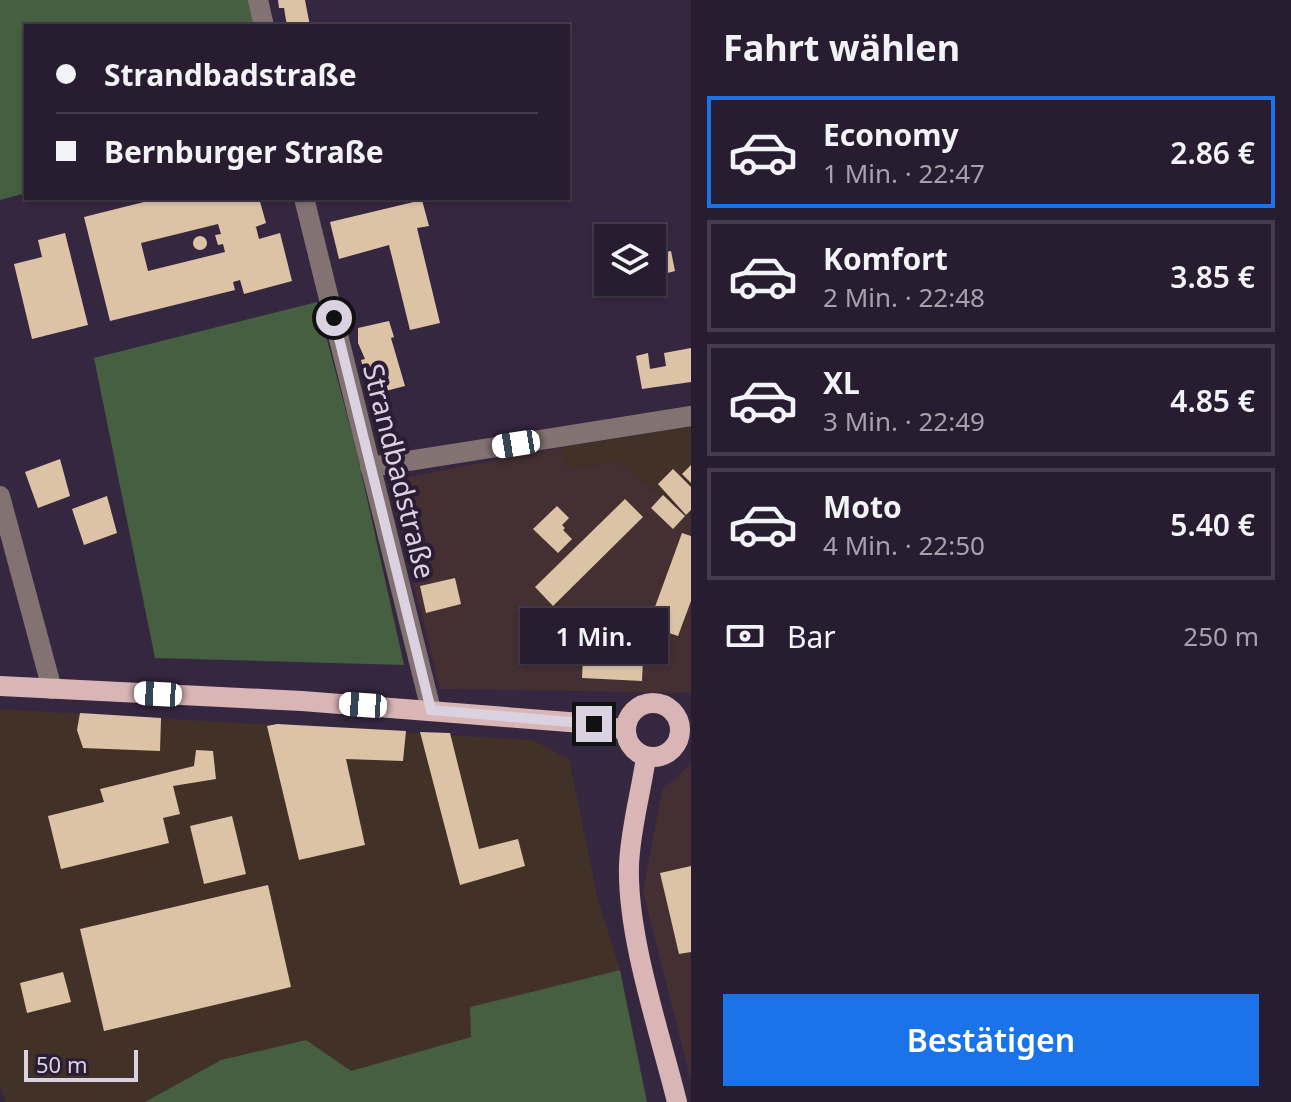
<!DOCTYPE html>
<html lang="de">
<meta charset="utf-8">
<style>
:root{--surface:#281d30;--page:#342a3c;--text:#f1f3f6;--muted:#a5a2ab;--line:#443b4c;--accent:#1a73e8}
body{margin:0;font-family:"Noto Sans",sans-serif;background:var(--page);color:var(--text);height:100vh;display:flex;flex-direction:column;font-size:30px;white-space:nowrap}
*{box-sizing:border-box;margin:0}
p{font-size:26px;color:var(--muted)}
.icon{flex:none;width:44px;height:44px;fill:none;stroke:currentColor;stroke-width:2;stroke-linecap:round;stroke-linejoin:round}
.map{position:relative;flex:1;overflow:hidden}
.sheet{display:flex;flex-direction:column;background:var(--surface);width:600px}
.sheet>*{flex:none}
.hud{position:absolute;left:24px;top:24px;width:546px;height:176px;border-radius:0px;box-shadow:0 2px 6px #0004,0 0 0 2px var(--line);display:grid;align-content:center;height:176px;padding:0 32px;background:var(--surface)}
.fabs{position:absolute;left:594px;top:224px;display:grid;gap:16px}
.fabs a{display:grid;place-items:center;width:72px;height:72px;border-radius:0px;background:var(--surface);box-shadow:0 2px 6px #0004,0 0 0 2px var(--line);font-size:40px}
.scale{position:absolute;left:24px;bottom:20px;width:114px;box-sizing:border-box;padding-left:8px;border:4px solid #dad1e1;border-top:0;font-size:22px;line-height:28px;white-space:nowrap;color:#dad1e1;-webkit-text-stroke:6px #2c1d36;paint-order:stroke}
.end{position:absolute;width:36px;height:36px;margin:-18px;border:10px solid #dad1e1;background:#111;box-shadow:0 0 0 4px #111}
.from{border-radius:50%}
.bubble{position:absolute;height:56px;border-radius:0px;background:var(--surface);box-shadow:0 2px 6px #0004,0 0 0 2px var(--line);font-size:26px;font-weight:600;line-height:56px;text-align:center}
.car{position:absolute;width:24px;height:48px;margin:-24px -12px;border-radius:10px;box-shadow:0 0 6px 2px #0007;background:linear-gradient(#fff 24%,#345 0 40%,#fff 0 76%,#345 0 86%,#fff 0)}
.hud b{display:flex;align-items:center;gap:28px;height:76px;font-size:30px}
.hud b+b{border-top:2px solid var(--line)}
.hud i{width:20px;height:20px;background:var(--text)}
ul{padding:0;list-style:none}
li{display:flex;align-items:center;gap:24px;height:112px;margin:0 16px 12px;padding:0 16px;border:4px solid var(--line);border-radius:0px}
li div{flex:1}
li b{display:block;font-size:30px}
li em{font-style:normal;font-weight:600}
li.current{border-color:var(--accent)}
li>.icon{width:72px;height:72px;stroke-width:1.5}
h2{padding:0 32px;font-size:36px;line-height:96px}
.pay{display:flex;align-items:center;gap:20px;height:88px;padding:0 32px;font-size:30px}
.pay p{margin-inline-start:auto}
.button{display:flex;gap:16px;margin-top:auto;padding:16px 32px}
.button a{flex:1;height:92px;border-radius:0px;background:var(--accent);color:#fff;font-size:32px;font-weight:600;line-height:92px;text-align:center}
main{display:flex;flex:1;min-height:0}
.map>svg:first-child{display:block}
.commercial{fill:#442f32}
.industrial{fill:#423127}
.green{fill:#465f40}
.building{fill:#ddc3a6;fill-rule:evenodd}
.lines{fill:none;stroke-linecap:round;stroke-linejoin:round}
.minor{stroke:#837272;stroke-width:20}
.major{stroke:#d9b5b6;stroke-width:20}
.route{stroke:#dad1e1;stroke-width:10}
.labels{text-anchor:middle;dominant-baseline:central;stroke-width:8;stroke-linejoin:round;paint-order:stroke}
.street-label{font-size:28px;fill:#dad1e1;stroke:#2c1d36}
</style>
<main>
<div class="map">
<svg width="691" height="1102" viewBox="0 0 691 1102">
<rect width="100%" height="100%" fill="#362740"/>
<g class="commercial">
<polygon points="564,447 567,469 617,462 691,518 691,693 440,689 388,481"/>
<polygon points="691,764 691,1081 643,892 662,790"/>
</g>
<g class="industrial">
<polygon points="691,426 691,517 617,462 567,469 564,447"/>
<polygon points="0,709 532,740 569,759 598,900 620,970 471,1007 472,1037 351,1071 221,1060 145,1102 5,1102 0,1084"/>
</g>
<g class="green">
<polygon points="0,0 254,0 259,26 26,26 26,193 0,200"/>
<polygon points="317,302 356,449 404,665 155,658 94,358"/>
<polygon points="620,970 647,1102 145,1102 221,1060 306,1040 351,1071 471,1037 470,1007"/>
</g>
<g class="building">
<polygon points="278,0 305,0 310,26 287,26 284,8 279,8"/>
<path d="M160,198H259L266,223L253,228L256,227L259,239L280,233L292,281L244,294L240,280L233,282L235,290L110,321L84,217ZM218,224L221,234L215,235L218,245L223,244L225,252L148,271L141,243Z"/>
<polygon points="422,200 429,226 417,228 440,323 410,330 389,245 339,259 330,222"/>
<polygon points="65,233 88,325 32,339 14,264 42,257 38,240"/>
<circle cx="200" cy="243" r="7"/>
<polygon points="653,244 655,254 671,251 675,271 652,277"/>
<polygon points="389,321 394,337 391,338 405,386 370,395 361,360 365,359 358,343 358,328"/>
<polygon points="691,348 691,382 642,389 636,356 648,353 650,369 666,366 664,353"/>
<polygon points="60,459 70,496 38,508 25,472"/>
<polygon points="691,465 691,483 682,474"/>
<polygon points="673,469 691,487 691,510 686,515 658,484"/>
<polygon points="663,495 685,516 673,529 651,508"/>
<polygon points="107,496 117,533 84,545 72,509"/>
<polygon points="625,499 643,517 553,606 535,587"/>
<polygon points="557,506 569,518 562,525 565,528 563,530 572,539 558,553 533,529"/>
<polygon points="682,533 691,536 691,601 678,636 648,626"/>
<polygon points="455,578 461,604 426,613 420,586"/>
<polygon points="583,656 643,659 642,681 582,678"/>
<polygon points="80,713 161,718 160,751 83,748 77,730"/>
<polygon points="277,724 406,731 403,761 346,759 365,845 299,860 267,726"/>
<polygon points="420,732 450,733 479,849 518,839 525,866 460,885"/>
<polygon points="196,750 213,751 216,779 173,786 180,814 163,818 169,843 61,869 48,816 104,802 100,789 194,766"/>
<polygon points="232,816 246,874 204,884 190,826"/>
<polygon points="691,866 691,952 679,954 660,873"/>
<polygon points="268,885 291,987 104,1031 80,929"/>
<polygon points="63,972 71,1002 27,1013 20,983"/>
</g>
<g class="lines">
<g class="minor">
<polyline points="258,0 264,26"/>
<polyline points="304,198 431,710"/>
<polyline points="370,467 691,416"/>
<polyline points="0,496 52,689"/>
</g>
<g class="major">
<polyline points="0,686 302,701 594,724 626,730"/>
<circle cx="653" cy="730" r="27"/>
<path d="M646,757C641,793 630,830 629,866C627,937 660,1033 677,1102"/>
</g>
</g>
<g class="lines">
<polyline class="route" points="334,318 431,710 594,724"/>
</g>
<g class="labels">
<g class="street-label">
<text transform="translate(400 471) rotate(76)">Strandbadstraße</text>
</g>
</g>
</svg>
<div class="fabs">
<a><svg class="icon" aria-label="layers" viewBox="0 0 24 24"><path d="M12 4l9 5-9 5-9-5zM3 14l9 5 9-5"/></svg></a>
</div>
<div class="scale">50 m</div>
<i class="end from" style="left:334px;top:318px"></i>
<i class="end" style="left:594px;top:724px"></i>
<div class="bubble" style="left:520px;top:608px;width:148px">1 Min.</div>
<i class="car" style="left:516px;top:444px;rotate:261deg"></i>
<i class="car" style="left:158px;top:694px;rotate:273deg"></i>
<i class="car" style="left:363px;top:705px;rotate:274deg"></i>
<div class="hud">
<b><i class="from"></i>Strandbadstraße</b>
<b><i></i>Bernburger Straße</b>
</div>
</div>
<section class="sheet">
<h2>Fahrt wählen</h2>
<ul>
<li class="current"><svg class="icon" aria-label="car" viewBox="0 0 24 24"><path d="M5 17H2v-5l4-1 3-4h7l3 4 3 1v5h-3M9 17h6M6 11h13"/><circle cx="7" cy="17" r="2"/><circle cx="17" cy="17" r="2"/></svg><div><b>Economy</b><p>1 Min. · 22:47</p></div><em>2.86 €</em></li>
<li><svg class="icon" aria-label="car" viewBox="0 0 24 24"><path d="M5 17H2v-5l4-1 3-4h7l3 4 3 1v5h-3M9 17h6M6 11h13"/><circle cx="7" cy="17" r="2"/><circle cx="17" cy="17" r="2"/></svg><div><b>Komfort</b><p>2 Min. · 22:48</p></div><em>3.85 €</em></li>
<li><svg class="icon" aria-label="car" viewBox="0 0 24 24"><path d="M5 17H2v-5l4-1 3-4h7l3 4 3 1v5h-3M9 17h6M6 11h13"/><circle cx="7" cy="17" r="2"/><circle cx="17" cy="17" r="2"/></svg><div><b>XL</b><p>3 Min. · 22:49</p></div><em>4.85 €</em></li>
<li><svg class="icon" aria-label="car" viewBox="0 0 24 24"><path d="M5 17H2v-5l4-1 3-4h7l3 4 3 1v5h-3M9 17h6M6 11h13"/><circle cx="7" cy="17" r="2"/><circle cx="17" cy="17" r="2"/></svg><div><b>Moto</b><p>4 Min. · 22:50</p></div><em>5.40 €</em></li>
</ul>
<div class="pay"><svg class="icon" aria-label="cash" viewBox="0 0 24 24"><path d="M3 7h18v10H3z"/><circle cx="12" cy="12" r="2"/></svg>Bar<p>250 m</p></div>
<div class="button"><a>Bestätigen</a></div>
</section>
</main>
